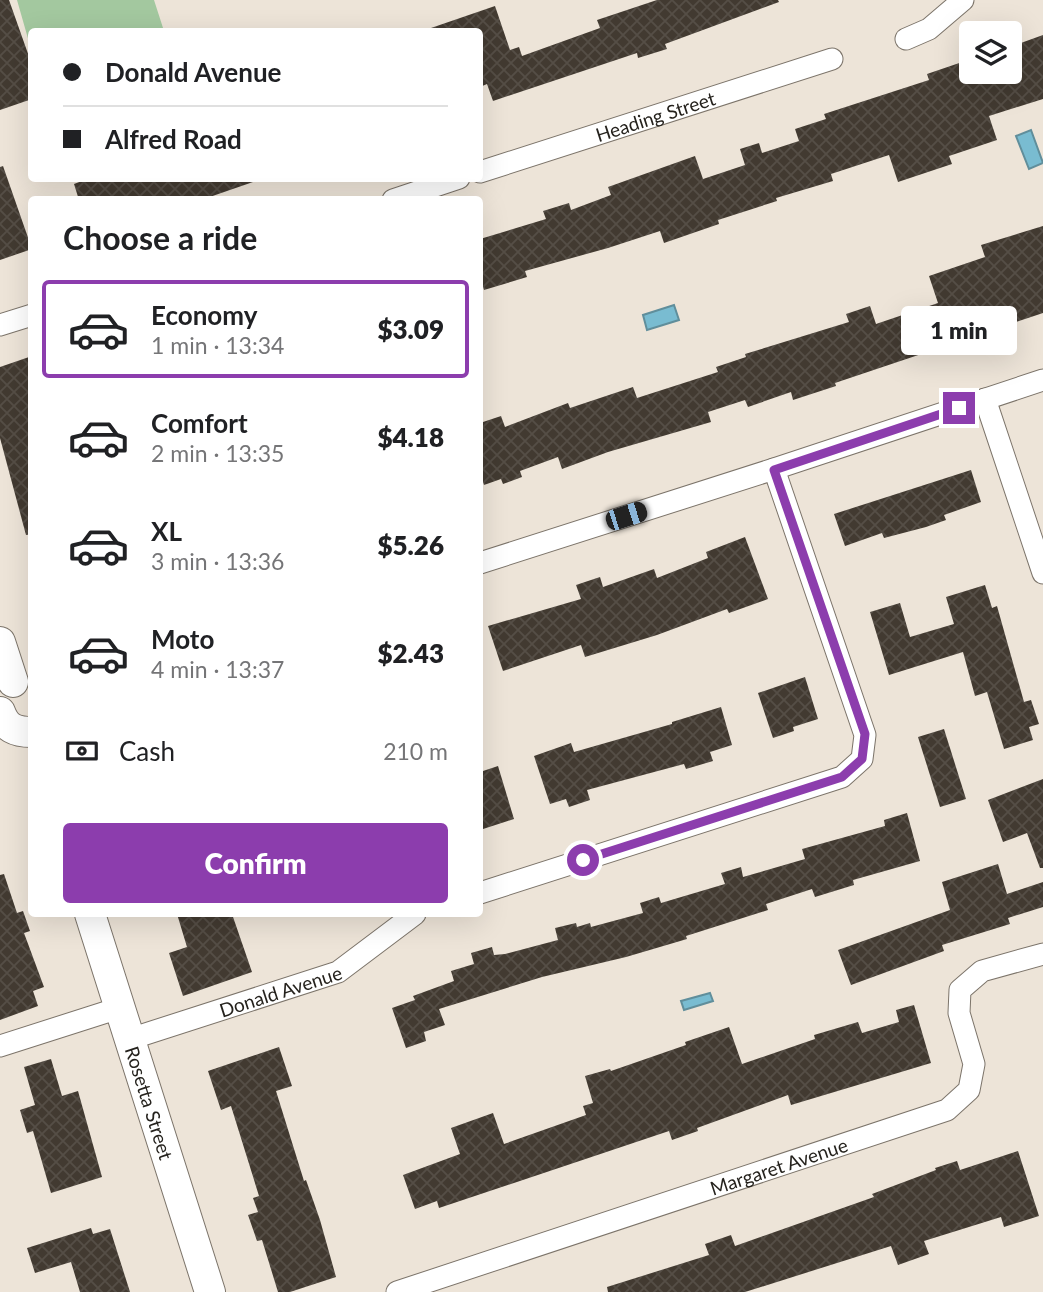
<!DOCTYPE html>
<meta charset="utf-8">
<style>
:root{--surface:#fff;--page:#f6f6f6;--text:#202124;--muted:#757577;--line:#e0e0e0;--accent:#8c3dad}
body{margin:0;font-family:Lato,sans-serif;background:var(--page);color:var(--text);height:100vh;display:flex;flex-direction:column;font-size:26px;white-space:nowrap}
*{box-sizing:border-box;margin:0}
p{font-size:23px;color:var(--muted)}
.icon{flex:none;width:38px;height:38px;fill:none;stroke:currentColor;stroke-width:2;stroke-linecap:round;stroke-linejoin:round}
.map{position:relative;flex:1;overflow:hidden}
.details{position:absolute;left:28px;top:196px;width:455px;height:721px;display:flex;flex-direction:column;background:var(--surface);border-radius:7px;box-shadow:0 7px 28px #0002}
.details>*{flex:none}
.guide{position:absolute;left:28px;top:28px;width:455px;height:154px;border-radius:7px;box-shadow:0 7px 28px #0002;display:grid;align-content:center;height:154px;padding:0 35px;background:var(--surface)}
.buttons{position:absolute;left:959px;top:21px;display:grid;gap:14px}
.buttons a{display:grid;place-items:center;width:63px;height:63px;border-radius:7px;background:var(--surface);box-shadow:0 7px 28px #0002;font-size:35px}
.end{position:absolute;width:32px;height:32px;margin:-16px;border:9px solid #8c3dad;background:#fff;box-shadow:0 0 0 4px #fff}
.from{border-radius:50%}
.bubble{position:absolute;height:49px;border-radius:7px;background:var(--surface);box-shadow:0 7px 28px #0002;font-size:23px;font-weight:800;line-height:49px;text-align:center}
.car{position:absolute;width:21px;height:42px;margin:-21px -10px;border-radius:9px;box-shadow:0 0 5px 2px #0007;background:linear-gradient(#222 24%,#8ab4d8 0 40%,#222 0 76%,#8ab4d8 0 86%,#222 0)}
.guide b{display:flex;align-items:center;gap:24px;height:66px;font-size:26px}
.guide b+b{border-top:2px solid var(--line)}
.guide i{width:18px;height:18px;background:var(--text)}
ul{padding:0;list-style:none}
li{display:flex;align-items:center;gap:21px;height:98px;margin:0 14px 10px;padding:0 21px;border:4px solid transparent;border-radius:7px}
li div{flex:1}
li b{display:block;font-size:26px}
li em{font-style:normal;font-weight:800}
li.on{border-color:var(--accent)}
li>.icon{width:63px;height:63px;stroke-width:1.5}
h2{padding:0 35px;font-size:32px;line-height:84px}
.pay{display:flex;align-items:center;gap:18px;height:77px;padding:0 35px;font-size:26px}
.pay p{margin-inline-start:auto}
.primary-button{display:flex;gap:14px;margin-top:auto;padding:14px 35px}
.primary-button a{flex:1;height:80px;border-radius:7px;background:var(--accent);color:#fff;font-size:28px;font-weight:800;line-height:80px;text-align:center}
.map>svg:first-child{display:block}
.green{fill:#a3c89f}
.water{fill:#79bcd1;stroke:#608e9b;stroke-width:2}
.building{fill:url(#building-cross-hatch)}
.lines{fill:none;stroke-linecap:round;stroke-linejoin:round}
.street-casing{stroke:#7c746a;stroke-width:23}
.secondary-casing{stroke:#7c746a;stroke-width:32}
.street{stroke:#fff;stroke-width:21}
.secondary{stroke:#fff;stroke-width:30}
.route{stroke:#8c3dad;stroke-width:9}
.labels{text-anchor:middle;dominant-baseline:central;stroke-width:7;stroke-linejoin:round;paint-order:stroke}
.street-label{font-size:19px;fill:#25221d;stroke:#faf1e5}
</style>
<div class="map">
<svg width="1043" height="1292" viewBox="0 0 1043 1292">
<defs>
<pattern id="building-cross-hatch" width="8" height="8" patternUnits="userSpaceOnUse" patternTransform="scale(1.75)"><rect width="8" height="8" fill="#423a31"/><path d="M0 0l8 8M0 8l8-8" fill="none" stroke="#554e46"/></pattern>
</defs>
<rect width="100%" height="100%" fill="#ede4d8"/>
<polygon class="green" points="17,0 154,0 164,31 32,32 31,49"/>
<g class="water">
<polygon points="1031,130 1043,163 1029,169 1016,136"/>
<polygon points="674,305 679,320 647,330 643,315"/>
<polygon points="710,993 713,1001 684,1010 681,1001"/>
</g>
<g class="building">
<polygon points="0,0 9,0 32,65 32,99 0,110"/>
<polygon points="657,0 778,0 779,2 665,44 667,49 638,58 637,53 493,101 487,84 480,87 480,32 432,32 431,28 495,6 510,50 519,47 522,56 600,28 597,20"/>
<polygon points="1043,35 1043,99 989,116 997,140 949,156 952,164 898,182 889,155 831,174 833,181 776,198 777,201 718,220 719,224 664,243 660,231 608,248 525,271 527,277 484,290 480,277 480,239 546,219 543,211 569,203 571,210 611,195 608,187 695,156 703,179 745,165 740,149 759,143 762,153 799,141 795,129 826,119 824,114 929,80 927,74 971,59 971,72 1010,72 1010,47"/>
<polygon points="3,166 32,249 0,260 0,167"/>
<polygon points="90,178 252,178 253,182 201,200 79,200 74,184"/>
<polygon points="1043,226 1043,313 835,383 836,386 793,400 791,392 748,407 745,400 708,412 711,422 608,452 562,469 558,457 520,471 522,477 503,484 501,479 484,485 480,473 480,423 501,416 505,427 568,403 570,408 633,387 637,398 718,372 716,367 746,357 745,354 849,322 846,314 870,306 876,324 938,303 929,276 985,257 981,245"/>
<polygon points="32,356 32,534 26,535 0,438 0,367"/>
<polygon points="971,470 981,502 944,515 946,520 926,527 884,538 882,533 845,546 834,514"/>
<polygon points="745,537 768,599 729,613 727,609 657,635 585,657 581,645 503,671 488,626 581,599 576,585 600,577 603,587 654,569 657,578 708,558 706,552"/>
<polygon points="985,585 992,608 997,606 1024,702 1031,700 1039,724 1029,727 1033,740 1004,749 987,692 975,696 963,652 889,675 870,612 900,603 910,637 954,624 946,597"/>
<polygon points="805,677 818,719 793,727 794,731 773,738 758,693"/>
<polygon points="721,707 732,745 710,752 713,761 686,769 684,764 587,790 590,800 569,807 566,799 550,804 534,756 571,743 574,752 672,724 672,722"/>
<polygon points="944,729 966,799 940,807 918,737"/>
<polygon points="498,766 514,819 480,830 480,772"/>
<polygon points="1043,779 1043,868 1040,868 1027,833 1003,842 988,800"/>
<polygon points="907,813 920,861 853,880 854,885 815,897 812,889 766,904 768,910 686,936 687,939 626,957 542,977 439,1009 445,1025 424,1032 426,1041 406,1048 392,1008 415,1000 413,996 454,981 451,971 474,964 471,953 492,947 494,955 505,954 558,940 555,928 576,923 577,927 590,923 591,927 643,913 640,903 659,897 661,903 725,884 721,873 741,867 743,877 805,859 802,849 885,826 884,820"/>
<polygon points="998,864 1007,894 1043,882 1043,907 1008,918 1010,924 942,945 944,951 851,985 838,950 950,910 942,882"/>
<polygon points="4,874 17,913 23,911 30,931 24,933 44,987 33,991 38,1006 0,1020 0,875"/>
<polygon points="177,914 232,914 252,972 183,996 169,953 187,947"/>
<polygon points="914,1005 931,1063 791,1105 788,1095 697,1128 698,1131 672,1140 669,1131 439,1208 437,1201 415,1209 403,1175 460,1154 451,1128 493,1113 504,1144 586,1115 583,1106 593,1103 585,1076 610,1069 611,1071 686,1045 685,1042 729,1027 742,1064 815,1039 814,1035 858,1022 862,1033 899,1022 896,1010"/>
<polygon points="279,1047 292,1086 276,1091 304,1181 306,1180 320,1220 336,1277 290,1292 278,1292 262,1240 257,1241 248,1215 258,1212 253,1198 259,1196 231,1106 221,1110 208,1071"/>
<polygon points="51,1059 62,1096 78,1091 102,1177 51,1193 33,1131 27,1133 20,1110 35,1105 24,1067"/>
<polygon points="1018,1151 1039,1216 1004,1227 1001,1217 924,1241 929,1254 898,1265 891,1246 745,1292 608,1292 607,1287 709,1255 705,1244 731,1235 735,1246 874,1197 872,1194 936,1170 935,1168 957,1161 960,1170"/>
<polygon points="91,1228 93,1234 110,1229 130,1292 80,1292 71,1262 35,1273 27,1248"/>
</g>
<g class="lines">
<defs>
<g id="street">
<polyline points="906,39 929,29 963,0"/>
<path id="s1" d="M480,172L832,59"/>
<polyline points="393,200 459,178"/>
<polyline points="0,325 32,315"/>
<polyline points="985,399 1043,573"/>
<polyline points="480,563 774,469 1043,380"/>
<polyline points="480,893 842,777 862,759 865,735 774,469"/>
<path id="s2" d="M130,1039L338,972L415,914"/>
<polyline points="0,1046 119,1008"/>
<path id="s3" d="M397,1292L947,1110L969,1090L974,1064L959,1013L960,990L982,971L1043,954"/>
</g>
<g id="secondary">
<polyline points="0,642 13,682"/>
<path d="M0,712C6,728 15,732 32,732"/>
<path id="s4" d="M90,914L210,1292"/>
</g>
</defs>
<use href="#street" class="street-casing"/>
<use href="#secondary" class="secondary-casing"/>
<use href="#street" class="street"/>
<use href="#secondary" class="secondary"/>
</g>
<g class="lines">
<polyline class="route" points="583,860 842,777 862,759 865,734 774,470 959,408"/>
</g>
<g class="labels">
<g class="street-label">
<text stroke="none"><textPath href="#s1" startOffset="184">Heading Street</textPath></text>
<text stroke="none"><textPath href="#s2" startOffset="158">Donald Avenue</textPath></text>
<text stroke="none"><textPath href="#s4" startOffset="198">Rosetta Street</textPath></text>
<text stroke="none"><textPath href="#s3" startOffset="402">Margaret Avenue</textPath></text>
</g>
</g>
</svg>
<div class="buttons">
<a><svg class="icon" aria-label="layers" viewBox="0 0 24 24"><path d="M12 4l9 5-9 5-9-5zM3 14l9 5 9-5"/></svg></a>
</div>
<i class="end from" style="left:583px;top:860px"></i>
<i class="end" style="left:959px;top:408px"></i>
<div class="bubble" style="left:901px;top:306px;width:116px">1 min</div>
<i class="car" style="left:626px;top:516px;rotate:72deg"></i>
<div class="guide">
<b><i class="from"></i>Donald Avenue</b>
<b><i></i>Alfred Road</b>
</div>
<section class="details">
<h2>Choose a ride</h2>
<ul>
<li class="on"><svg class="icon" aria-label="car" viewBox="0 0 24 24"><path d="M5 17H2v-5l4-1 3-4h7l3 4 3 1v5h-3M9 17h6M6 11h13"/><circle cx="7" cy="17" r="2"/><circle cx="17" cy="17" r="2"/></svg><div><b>Economy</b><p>1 min · 13:34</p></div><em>$3.09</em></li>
<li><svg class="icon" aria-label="car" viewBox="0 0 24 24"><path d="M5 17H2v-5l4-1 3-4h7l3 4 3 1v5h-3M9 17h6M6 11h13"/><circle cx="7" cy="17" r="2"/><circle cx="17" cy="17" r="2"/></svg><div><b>Comfort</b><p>2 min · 13:35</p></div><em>$4.18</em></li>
<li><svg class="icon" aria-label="car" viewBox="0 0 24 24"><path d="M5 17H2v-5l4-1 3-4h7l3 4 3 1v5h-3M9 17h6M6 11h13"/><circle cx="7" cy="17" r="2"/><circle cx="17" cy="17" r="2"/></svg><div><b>XL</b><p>3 min · 13:36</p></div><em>$5.26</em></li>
<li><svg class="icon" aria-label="car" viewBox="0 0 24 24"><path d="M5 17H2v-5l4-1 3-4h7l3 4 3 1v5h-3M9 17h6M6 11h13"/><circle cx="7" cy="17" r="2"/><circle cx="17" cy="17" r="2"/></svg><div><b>Moto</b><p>4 min · 13:37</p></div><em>$2.43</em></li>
</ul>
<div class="pay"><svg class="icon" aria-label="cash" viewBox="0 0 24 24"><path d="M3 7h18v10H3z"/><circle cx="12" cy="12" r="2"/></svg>Cash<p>210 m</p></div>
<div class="primary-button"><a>Confirm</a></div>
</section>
</div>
